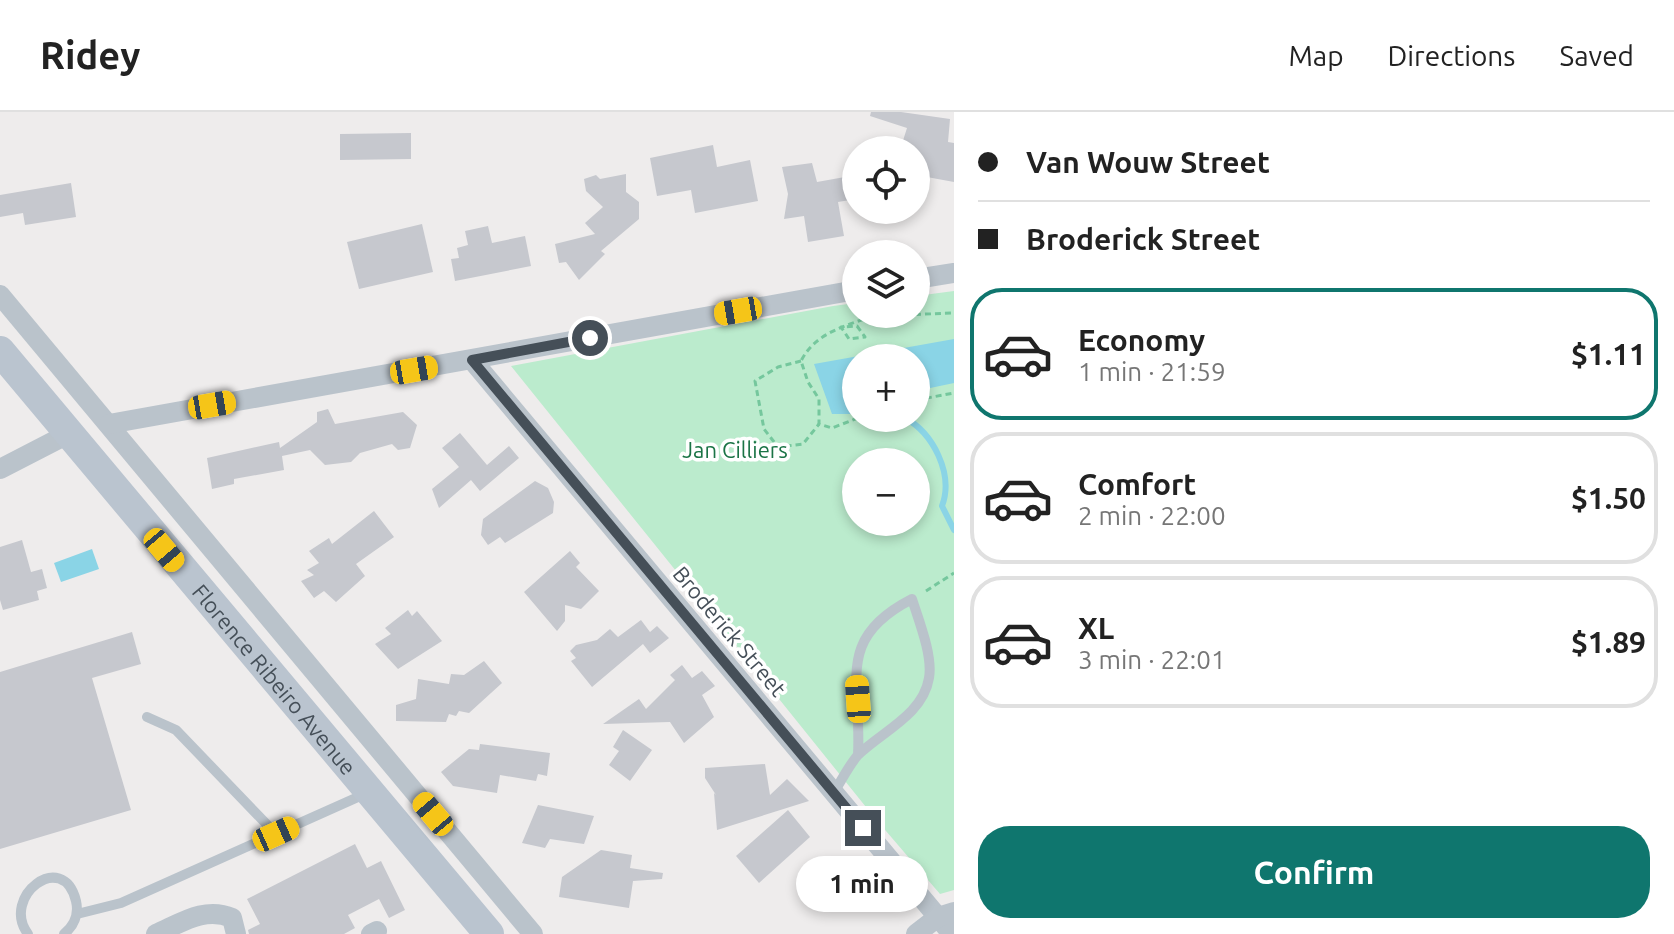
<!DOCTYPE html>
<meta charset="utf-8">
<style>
:root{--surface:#fff;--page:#f2f2f2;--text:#222;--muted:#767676;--line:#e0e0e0;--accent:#0f766e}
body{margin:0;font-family:Ubuntu,sans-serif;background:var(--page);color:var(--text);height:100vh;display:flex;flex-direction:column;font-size:30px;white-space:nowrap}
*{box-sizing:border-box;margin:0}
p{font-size:26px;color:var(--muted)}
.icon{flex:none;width:44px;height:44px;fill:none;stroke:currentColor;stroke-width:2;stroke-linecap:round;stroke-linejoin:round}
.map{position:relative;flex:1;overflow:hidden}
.drawer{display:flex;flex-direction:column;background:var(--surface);width:720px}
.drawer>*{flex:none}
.guide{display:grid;align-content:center;height:176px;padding:0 24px;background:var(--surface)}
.buttons{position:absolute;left:842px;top:24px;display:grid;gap:16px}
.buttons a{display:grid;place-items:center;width:88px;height:88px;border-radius:50%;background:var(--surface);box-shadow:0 4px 12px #0003;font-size:40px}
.end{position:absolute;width:36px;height:36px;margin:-18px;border:10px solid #454f58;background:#fff;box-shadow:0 0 0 4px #fff}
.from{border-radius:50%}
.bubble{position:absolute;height:56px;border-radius:28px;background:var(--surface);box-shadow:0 4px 12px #0003;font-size:26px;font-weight:700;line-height:56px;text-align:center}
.car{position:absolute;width:24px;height:48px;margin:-24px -12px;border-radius:10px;box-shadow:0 0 6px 2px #0007;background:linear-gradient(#f5c518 24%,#345 0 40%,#f5c518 0 76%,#345 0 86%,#f5c518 0)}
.guide b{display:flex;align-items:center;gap:28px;height:76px;font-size:30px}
.guide b+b{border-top:2px solid var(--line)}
.guide i{width:20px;height:20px;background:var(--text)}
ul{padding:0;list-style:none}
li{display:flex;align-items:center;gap:24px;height:132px;margin:0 16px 12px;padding:0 8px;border:4px solid var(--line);border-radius:32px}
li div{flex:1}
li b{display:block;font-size:30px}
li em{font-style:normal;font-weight:700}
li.on{border-color:var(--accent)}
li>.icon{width:72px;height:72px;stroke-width:1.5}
.primary-button{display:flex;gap:16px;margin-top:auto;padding:16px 24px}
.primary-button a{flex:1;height:92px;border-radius:32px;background:var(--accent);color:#fff;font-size:32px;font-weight:700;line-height:92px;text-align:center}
header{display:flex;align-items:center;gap:48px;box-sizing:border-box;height:112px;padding:0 40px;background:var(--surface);border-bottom:2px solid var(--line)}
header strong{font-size:38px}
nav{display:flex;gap:44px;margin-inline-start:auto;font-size:28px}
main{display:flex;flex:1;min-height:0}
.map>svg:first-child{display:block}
.green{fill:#bbebcd;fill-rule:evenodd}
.water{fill:#8ad4e6}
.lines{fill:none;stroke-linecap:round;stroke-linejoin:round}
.stream{stroke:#8ad4e6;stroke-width:6}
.building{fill:#c6c8ce}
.path{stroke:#75c79d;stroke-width:3;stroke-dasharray:6 4;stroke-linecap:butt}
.service{stroke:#bac3cb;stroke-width:10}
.minor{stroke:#bac3cb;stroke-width:20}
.secondary{stroke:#bac4cf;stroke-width:30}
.route{stroke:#454f58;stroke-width:10}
.labels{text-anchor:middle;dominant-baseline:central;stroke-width:7;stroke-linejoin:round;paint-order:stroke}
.park-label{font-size:22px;fill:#1b7446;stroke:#fff}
.street-label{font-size:22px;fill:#454f58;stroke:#fff}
</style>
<header>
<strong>Ridey</strong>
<nav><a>Map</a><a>Directions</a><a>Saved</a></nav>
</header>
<main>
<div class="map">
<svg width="954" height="822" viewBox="0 0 954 822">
<rect width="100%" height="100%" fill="#eeecec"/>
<path class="green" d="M954,179V778L940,782L874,705L511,254L833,194L856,191V202H916V184ZM856,246H916V306H856ZM856,350H916V410H856Z"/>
<g class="water">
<polygon points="954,227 954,271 916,279 916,246 856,246 856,302 832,302 814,252"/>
<polygon points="92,437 99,457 61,470 54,451"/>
</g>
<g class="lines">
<path class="stream" d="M905,306C933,321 954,362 942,394L954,418"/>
</g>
<g class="building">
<polygon points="871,0 901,0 950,7 948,30 954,31 954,70 916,63 916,38 900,38 907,16 870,4"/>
<polygon points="411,21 411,47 340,48 340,22"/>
<polygon points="713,33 717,55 750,48 758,89 695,101 691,78 657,84 650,46"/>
<polygon points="812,51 817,70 856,63 856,87 838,90 844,124 808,130 804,104 784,107 788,82 782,55"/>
<polygon points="626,62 626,80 639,90 639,107 601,139 605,142 579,168 566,150 559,151 555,132 595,122 585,111 603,95 586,79 584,67 596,63 600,67"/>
<polygon points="71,71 76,105 25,113 23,101 0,105 0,83"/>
<polygon points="422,112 433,160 359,177 347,130"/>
<polygon points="488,114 492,131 525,124 531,154 455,169 451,147 459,146 457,136 468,133 465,119"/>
<polygon points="328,297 335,312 403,300 417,313 410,336 398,338 392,332 360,341 351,350 325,353 310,338 282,344 284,358 234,367 234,372 212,377 207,346 279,330 280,336 317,310 317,300"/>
<polygon points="460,321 487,353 509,334 519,346 480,379 471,368 439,396 432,377 459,355 442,336"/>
<polygon points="535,369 548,376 554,390 553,401 505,431 500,425 488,433 481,423 483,407"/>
<polygon points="374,399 394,425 356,452 365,464 336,490 324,479 314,486 301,469 314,463 307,458 319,451 309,439 329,426 332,432"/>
<polygon points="22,428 31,460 42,457 47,476 37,479 39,488 3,498 0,488 0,435"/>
<polygon points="570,439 580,451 576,455 599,479 581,497 565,493 565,509 557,519 524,480"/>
<polygon points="408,498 412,504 417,499 442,529 398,557 375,532 391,522 385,516"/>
<polygon points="641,508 650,520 657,514 669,526 650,541 643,532 592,575 571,549 576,546 570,539 576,533 597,528 610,517 618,525"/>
<polygon points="132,520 141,552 92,566 131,698 0,737 0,560"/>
<polygon points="484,549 502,571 469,601 459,599 456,604 449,602 446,610 396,609 396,593 416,587 418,567 449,572 451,562 464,563"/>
<polygon points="682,553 692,566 702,559 715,574 702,583 714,605 684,631 670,610 603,612 639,587 646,597 675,568 670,563"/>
<polygon points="623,618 652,638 630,669 609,653 619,639 613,635"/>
<polygon points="480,632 550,641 547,664 538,662 536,669 500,663 497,681 453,674 441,660 469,637 479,638"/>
<polygon points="765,652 770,683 787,667 809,689 717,718 714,681 716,683 705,666 705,656"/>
<polygon points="538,693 594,704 584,732 550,727 545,736 522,731"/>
<polygon points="788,698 810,725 759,771 736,744"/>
<polygon points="355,732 367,756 381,749 405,798 389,806 379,787 348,803 355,816 344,822 249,822 248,818 260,812 247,787"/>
<polygon points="601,738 632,743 630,756 663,761 662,767 633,769 629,796 559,785 562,765"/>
</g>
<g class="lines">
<g class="path">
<polyline points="875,204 954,201"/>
<polygon points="857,214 865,225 849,227 841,215"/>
<polyline points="801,249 778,255 755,269 764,317 778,335 803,332 819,312"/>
<polyline points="916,288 954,281"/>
<path d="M858,306L832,316L819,312V287L808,270L801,249C815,221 845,214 873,204"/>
<polyline points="926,479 954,461"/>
</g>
<g class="service">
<polyline points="147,605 176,618 276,722"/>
<path d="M834,680C842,668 849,653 858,643C881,620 923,603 929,566C933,544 919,509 912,487C834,527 862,570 858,643"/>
<polyline points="77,802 121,791 367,681"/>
<path d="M28,822C0,785 63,736 76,789C79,802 74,814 64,822"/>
</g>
<g class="minor">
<polyline points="916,167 954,161"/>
<polyline points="0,183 533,822"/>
<polyline points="472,248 952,822"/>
<polyline points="109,312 856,178"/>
<polyline points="0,357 68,322"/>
<path d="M156,822C181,811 205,794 232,806L236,822"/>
<polyline points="371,822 377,819"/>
<polyline points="916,822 938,805 954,800"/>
</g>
<path class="secondary" id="s1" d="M0,239L489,822"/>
</g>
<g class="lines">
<polyline class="route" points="590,226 472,248 863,716"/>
</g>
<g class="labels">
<g class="park-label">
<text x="735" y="337">Jan Cilliers</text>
</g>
<g class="street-label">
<text transform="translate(730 519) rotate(50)">Broderick Street</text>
<text stroke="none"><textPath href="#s1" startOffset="428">Florence Ribeiro Avenue</textPath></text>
</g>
</g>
</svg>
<div class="buttons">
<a><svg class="icon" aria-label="locate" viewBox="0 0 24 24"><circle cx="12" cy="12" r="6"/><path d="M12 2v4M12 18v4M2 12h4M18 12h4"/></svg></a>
<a><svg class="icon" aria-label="layers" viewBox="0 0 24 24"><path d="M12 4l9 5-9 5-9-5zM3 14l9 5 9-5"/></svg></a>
<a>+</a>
<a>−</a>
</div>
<i class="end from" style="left:590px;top:226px"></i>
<i class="end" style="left:863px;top:716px"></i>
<div class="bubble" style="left:796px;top:744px;width:132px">1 min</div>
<i class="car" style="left:738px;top:199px;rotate:260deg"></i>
<i class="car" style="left:414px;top:258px;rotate:80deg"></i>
<i class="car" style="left:212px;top:293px;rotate:80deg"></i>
<i class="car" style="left:164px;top:438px;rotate:140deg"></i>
<i class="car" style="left:858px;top:587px;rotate:356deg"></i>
<i class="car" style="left:433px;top:702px;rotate:320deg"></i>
<i class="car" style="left:276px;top:722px;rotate:66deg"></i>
</div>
<section class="drawer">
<div class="guide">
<b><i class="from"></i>Van Wouw Street</b>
<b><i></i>Broderick Street</b>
</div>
<ul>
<li class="on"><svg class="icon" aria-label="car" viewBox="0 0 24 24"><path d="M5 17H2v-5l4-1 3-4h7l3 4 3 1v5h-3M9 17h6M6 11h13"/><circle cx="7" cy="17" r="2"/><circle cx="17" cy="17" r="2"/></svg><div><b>Economy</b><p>1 min · 21:59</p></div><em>$1.11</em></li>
<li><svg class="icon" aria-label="car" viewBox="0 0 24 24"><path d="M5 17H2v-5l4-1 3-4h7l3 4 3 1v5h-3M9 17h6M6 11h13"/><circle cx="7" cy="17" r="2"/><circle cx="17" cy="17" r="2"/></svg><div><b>Comfort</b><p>2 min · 22:00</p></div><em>$1.50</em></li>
<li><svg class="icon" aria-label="car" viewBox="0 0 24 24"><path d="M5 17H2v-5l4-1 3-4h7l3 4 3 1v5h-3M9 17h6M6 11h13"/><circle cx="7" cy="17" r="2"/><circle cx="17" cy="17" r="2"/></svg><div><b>XL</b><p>3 min · 22:01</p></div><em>$1.89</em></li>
</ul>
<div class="primary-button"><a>Confirm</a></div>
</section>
</main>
